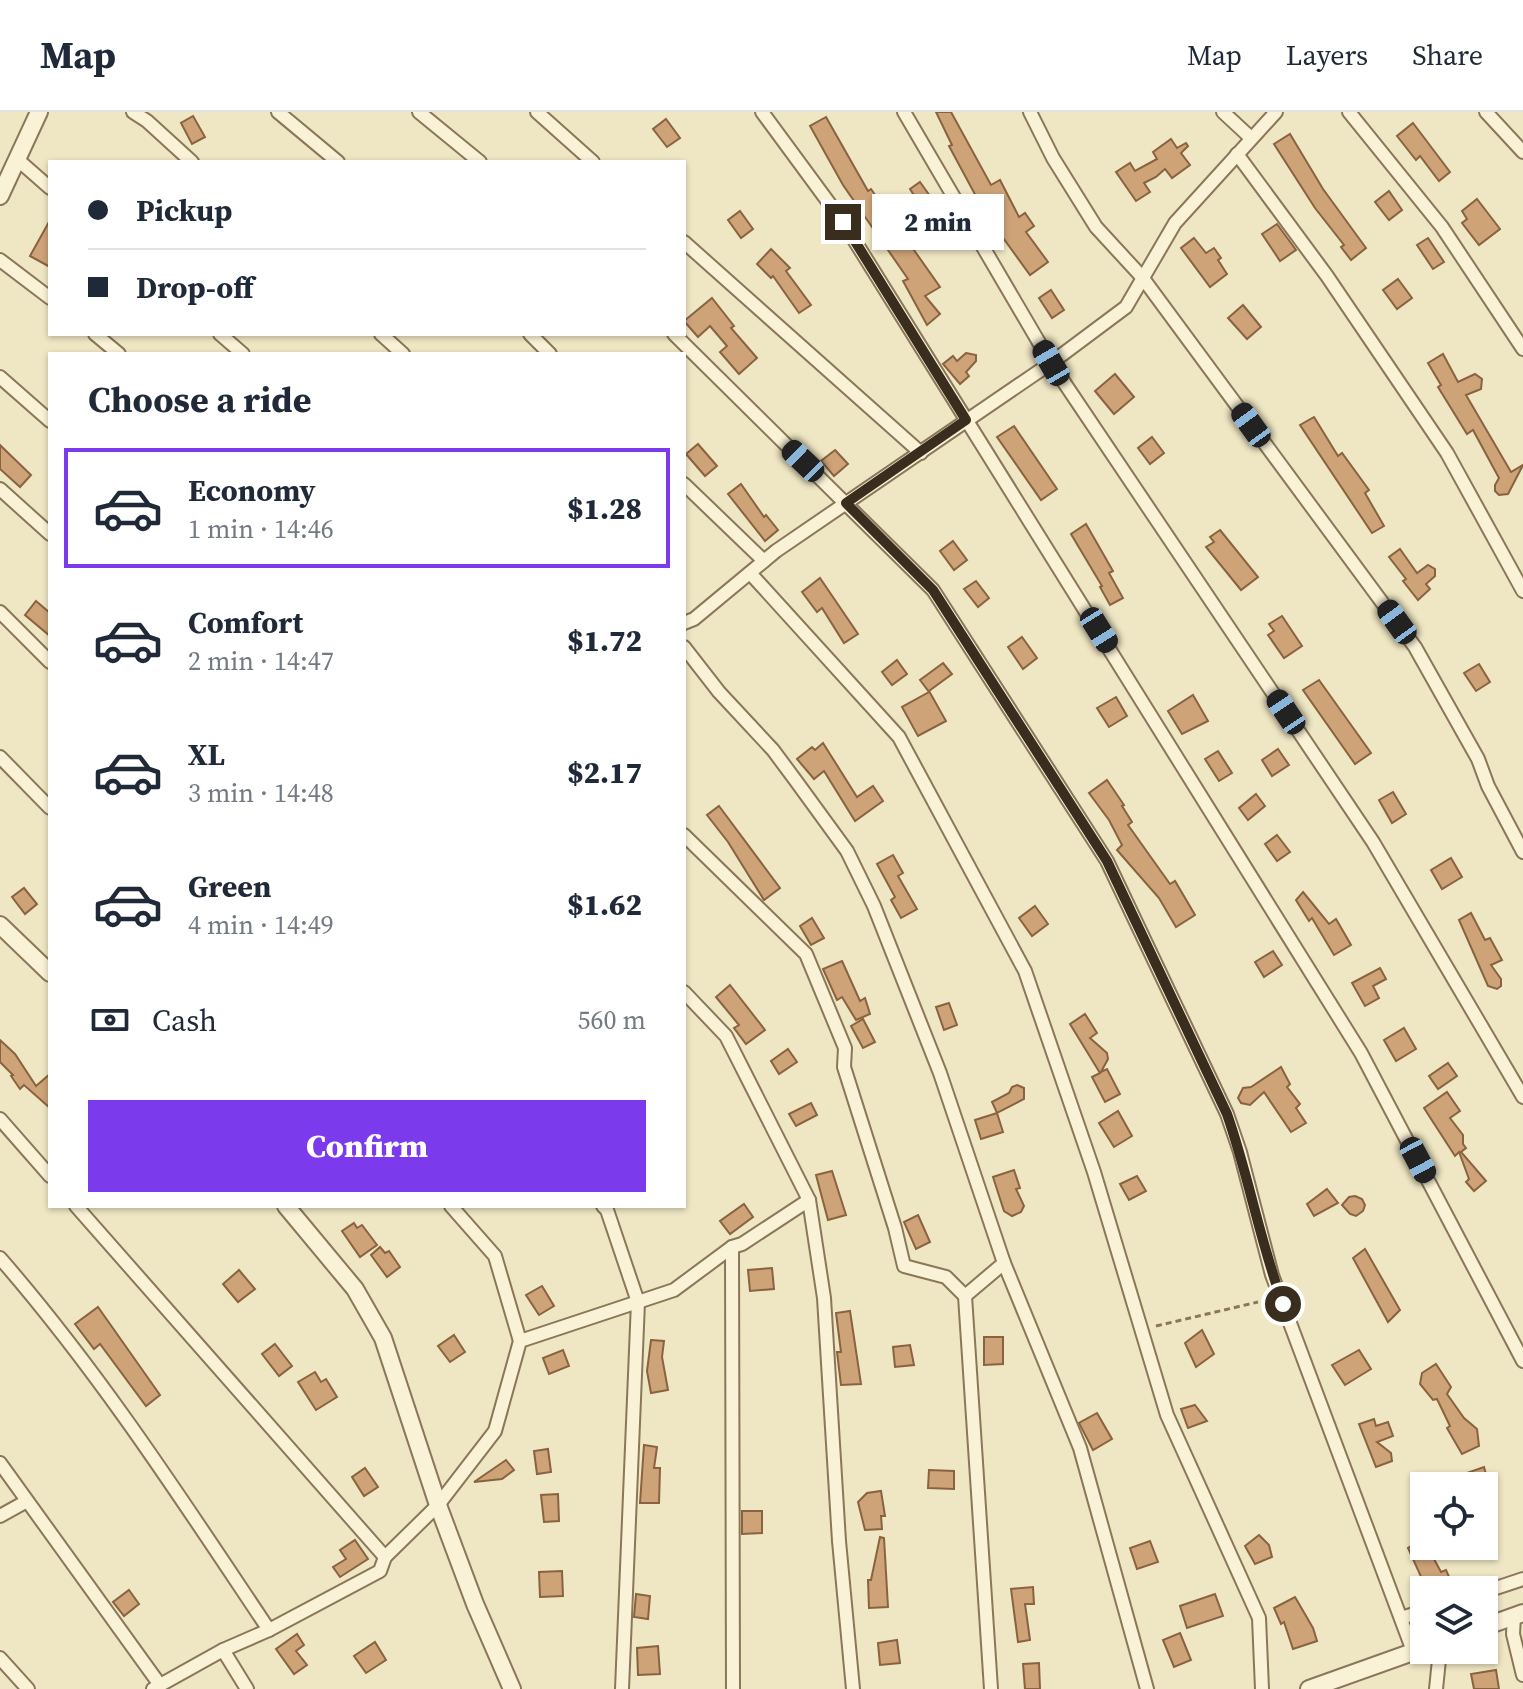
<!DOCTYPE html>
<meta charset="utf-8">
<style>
:root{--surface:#fff;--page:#f6f6f7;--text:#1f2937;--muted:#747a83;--line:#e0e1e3;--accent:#7c3aed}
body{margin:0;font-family:"Source Serif 4",serif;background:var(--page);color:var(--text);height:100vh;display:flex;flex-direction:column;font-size:30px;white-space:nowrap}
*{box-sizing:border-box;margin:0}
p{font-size:26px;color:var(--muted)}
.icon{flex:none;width:44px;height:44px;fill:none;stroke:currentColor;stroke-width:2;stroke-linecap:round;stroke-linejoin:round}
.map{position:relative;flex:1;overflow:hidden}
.details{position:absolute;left:48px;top:240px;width:638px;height:856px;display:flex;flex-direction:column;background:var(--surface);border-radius:0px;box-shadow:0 2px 6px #0004}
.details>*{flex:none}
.hud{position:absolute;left:48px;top:48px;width:638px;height:176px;border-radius:0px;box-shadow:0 2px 6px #0004;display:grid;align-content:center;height:176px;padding:0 40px;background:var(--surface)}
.controls{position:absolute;left:1410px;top:1360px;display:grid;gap:16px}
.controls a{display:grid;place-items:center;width:88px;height:88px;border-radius:0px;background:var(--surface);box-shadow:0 2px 6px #0004;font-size:40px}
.end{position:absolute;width:36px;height:36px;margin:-18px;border:10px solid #392e1e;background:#fff;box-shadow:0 0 0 4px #fff}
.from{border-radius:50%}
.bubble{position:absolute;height:56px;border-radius:0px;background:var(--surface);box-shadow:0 2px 6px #0004;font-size:26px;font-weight:800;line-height:56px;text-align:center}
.car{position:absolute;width:24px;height:48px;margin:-24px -12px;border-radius:10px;box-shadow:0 0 6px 2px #0007;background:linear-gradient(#222 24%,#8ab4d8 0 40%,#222 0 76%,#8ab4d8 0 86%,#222 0)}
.hud b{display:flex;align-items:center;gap:28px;height:76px;font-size:30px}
.hud b+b{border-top:2px solid var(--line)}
.hud i{width:20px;height:20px;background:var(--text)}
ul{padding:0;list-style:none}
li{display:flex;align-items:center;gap:24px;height:120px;margin:0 16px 12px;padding:0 24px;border:4px solid transparent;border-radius:0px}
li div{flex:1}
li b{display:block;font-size:30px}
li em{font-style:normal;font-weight:800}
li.on{border-color:var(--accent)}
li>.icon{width:72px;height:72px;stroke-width:1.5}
h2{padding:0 40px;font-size:36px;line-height:96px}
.pay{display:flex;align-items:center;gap:20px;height:88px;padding:0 40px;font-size:30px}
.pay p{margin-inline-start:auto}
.primary-button{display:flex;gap:16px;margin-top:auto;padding:16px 40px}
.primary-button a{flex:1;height:92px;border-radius:0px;background:var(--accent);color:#fff;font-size:32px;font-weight:800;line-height:92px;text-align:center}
header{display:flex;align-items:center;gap:48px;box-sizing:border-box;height:112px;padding:0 40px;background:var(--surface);border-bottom:2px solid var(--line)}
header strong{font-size:38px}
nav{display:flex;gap:44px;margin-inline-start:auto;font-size:28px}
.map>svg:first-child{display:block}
.building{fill:#cea378;stroke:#89633f;stroke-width:2}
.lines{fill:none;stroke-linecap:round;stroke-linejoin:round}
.minor-casing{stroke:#8a7759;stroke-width:16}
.tertiary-casing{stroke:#8a7759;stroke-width:20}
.path{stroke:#8a7759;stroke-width:3;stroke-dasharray:6 4;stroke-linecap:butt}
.minor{stroke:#faf2d7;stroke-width:12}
.tertiary{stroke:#faf2d7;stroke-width:16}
.route{stroke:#392e1e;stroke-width:10}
</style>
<header>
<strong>Map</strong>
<nav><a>Map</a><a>Layers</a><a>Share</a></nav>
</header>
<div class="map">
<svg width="1523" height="1577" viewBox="0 0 1523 1577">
<rect width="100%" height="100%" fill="#efe6c3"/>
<g class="building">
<polygon points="936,0 951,0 991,73 1000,68 1019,105 1025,101 1034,114 1026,120 1048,150 1030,163 985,101 949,34 952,33"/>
<polygon points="193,4 205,25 192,32 181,11"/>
<polygon points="826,5 868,79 871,77 940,175 925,184 940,202 927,213 903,169 908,167 843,73 810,14"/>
<polygon points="666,7 680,26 667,35 653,17"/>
<polygon points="1413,11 1450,60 1439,69 1420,44 1416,48 1397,24"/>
<polygon points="1290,22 1323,77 1366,136 1351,148 1341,135 1344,133 1315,96 1274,32"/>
<polygon points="1171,27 1177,36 1186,31 1188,34 1181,41 1190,53 1172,66 1165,57 1156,65 1144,71 1150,80 1136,89 1116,60 1130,51 1135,59 1157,47 1153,40"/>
<polygon points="920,70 935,91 924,99 910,77"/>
<polygon points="1389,79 1402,98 1389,108 1375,90"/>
<polygon points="1477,87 1500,117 1479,133 1462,111 1467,107 1462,99"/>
<polygon points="740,99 753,117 741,126 728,108"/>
<polygon points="50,108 50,155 30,144"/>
<polygon points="1277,112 1296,138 1280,149 1262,122"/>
<polygon points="1194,126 1206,141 1214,136 1221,146 1218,148 1227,162 1210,175 1181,136"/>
<polygon points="1428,126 1444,150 1433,157 1417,133"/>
<polygon points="771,137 790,156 786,159 811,193 799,201 773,164 771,166 757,152"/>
<polygon points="1398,167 1412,186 1397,197 1383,178"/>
<polygon points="1051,178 1064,198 1052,206 1039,186"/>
<polygon points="712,186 734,214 731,216 757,246 739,262 720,240 727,234 710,214 698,225 684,209"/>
<polygon points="1243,193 1261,215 1247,227 1228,206"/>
<polygon points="966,241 976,243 976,249 966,260 969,264 960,272 943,252 953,244 957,249"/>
<polygon points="1443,242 1458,270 1475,262 1482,267 1481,277 1466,283 1511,360 1523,353 1508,382 1499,383 1495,379 1495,373 1499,366 1473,318 1467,322 1438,275 1441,273 1428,251"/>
<polygon points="1115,262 1134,285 1114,302 1095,279"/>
<polygon points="1314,305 1338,344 1342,341 1369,378 1365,381 1384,414 1372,421 1300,313"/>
<polygon points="1014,314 1057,377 1041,388 997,325"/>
<polygon points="1152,325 1164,341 1150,352 1138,336"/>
<polygon points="698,332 717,354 705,364 686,342"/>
<polygon points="0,333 31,363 20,375 0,357"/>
<polygon points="835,338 848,352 834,364 821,349"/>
<polygon points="741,372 764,405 766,403 778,418 765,429 728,382"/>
<polygon points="1086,412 1113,459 1109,461 1123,486 1110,493 1100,475 1102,474 1071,422"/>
<polygon points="1220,418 1258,465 1241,478 1206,435 1214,430 1210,425"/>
<polygon points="953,429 967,448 954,458 940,439"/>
<polygon points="1400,437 1417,461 1428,453 1435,457 1435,464 1426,472 1430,477 1418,488 1403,469 1406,467 1389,445"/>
<polygon points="820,466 858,522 844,531 822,496 817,500 802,480"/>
<polygon points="976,469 989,486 978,495 964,477"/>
<polygon points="36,489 50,501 50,524 25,503"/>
<polygon points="1282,504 1302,534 1284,546 1268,523 1274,519 1269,512"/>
<polygon points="1022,525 1037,546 1023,557 1008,535"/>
<polygon points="897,548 907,562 892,573 882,560"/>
<polygon points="943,551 952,562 929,579 946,609 918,624 902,595 929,580 920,568"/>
<polygon points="1479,552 1490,570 1476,579 1464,561"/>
<polygon points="1319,568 1371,641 1355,652 1303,578"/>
<polygon points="1193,583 1208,609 1182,622 1168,599"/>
<polygon points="1116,585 1127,604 1109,615 1097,596"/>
<polygon points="823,631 857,685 873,674 883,689 855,709 824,659 814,667 797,647 812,635 815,638"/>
<polygon points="1278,637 1289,653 1272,664 1262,648"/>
<polygon points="1218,639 1232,661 1219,669 1205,647"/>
<polygon points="1107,668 1124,693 1122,694 1132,710 1128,713 1170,772 1175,769 1195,803 1176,815 1159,786 1117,738 1122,733 1109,708 1089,681"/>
<polygon points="1393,680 1406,702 1392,711 1379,688"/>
<polygon points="1256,682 1265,694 1248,708 1239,696"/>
<polygon points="719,694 780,776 764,788 728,730 707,703"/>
<polygon points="1277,723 1290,740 1277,749 1265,732"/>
<polygon points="893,743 903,761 898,764 917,797 901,806 891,788 895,785 877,752"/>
<polygon points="1451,746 1462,765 1442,777 1431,758"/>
<polygon points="24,776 37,792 25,802 12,785"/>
<polygon points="1303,780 1329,812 1336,807 1351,833 1334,843 1312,806 1309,809 1296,788"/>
<polygon points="1035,794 1048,812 1032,824 1019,806"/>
<polygon points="1471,801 1485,828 1490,826 1502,848 1491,853 1501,867 1501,874 1497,877 1488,874 1459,808"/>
<polygon points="812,806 824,826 811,833 800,814"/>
<polygon points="1273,839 1282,853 1264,865 1255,850"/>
<polygon points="842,849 860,889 865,886 870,902 856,908 842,885 837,888 823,857"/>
<polygon points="1380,856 1386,867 1373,874 1379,886 1365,894 1352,871"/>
<polygon points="730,873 765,918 746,932 734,916 739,913 716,885"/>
<polygon points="949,891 957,913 944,918 936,895"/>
<polygon points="1085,902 1097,921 1090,926 1107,941 1108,947 1101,960 1107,957 1120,982 1105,990 1092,965 1100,961 1070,912"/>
<polygon points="863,907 875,930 863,936 851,914"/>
<polygon points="1404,916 1416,937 1396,949 1384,928"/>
<polygon points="0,928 15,942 36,974 50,962 50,996 24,973 20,977 11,964 13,963 0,950"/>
<polygon points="788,937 797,950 779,962 771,949"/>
<polygon points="1448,951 1457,964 1438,977 1429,964"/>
<polygon points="1281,955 1290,972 1287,975 1300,992 1296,996 1306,1011 1291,1020 1264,980 1250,993 1241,991 1238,986 1243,976 1251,975"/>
<polygon points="1017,973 1024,976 1024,987 997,1001 992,990 1009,981 1012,975"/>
<polygon points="1447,980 1460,999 1450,1006 1463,1023 1463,1032 1466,1036 1461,1040 1486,1069 1474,1079 1466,1070 1469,1067 1459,1040 1455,1044 1424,996"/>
<polygon points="811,991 817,1003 796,1014 789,1002"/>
<polygon points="1118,999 1132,1024 1114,1035 1099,1011"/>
<polygon points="997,1001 1003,1020 981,1027 975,1008"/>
<polygon points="1014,1058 1020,1076 1016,1077 1024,1094 1021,1100 1012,1104 1004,1099 993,1065"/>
<polygon points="832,1059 846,1103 828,1108 816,1063"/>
<polygon points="1137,1064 1146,1079 1129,1088 1120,1072"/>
<polygon points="1327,1077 1338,1091 1314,1104 1307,1092"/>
<polygon points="1355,1084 1362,1087 1365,1093 1363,1099 1356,1104 1350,1102 1342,1093 1349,1085"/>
<polygon points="744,1092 753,1105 730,1122 720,1109"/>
<polygon points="918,1103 930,1130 916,1137 904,1110"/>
<polygon points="354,1111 357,1116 362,1113 377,1133 360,1145 342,1119"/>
<polygon points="380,1135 385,1141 389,1139 400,1155 387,1165 371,1143"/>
<polygon points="1365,1137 1400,1198 1388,1210 1353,1146"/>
<polygon points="772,1156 774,1177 750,1179 748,1158"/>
<polygon points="239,1158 255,1177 238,1190 223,1172"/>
<polygon points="542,1174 554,1194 539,1203 526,1183"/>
<polygon points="98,1195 160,1283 146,1294 100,1232 94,1237 75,1212"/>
<polygon points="850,1199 861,1272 841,1273 837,1240 841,1240 836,1201"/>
<polygon points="1202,1218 1214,1242 1196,1255 1185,1231"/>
<polygon points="454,1223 465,1240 450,1250 438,1234"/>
<polygon points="984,1225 1003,1225 1003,1252 984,1253"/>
<polygon points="651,1228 664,1229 662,1245 668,1278 651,1281 647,1259"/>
<polygon points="275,1232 292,1254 279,1264 262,1242"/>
<polygon points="910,1233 914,1253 895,1255 893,1235"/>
<polygon points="563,1238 569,1254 549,1262 543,1246"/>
<polygon points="1359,1238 1371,1257 1345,1273 1332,1253"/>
<polygon points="1436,1252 1451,1275 1447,1282 1464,1306 1477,1317 1479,1334 1462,1342 1447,1316 1450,1314 1437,1287 1433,1288 1420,1272 1422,1261"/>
<polygon points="315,1260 321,1270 326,1267 337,1285 316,1298 298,1270"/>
<polygon points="1195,1293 1207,1309 1188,1316 1181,1297"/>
<polygon points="1097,1301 1112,1327 1093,1338 1079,1311"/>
<polygon points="1374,1307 1376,1314 1388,1310 1393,1324 1377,1330 1391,1341 1392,1349 1376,1355 1359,1312"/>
<polygon points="644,1333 657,1335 654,1356 660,1356 659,1391 640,1391"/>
<polygon points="548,1337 551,1360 537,1362 534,1339"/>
<polygon points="506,1348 514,1358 502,1367 474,1370"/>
<polygon points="1484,1355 1487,1366 1470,1374 1436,1374 1435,1372"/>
<polygon points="365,1356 378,1375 364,1384 352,1365"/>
<polygon points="929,1358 954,1359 954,1377 928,1376"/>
<polygon points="881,1379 885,1404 881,1404 882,1417 865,1418 858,1390 867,1381"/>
<polygon points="558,1382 559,1409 544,1410 541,1383"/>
<polygon points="742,1399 762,1399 762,1421 742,1422"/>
<polygon points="1259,1423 1269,1433 1272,1445 1255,1452 1245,1434"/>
<polygon points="880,1425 884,1426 888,1495 869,1496 868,1468 871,1468"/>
<polygon points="1423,1427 1424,1434 1427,1434 1441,1460 1446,1458 1455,1478 1427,1478 1408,1436"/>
<polygon points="355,1428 368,1447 340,1465 333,1455 346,1447 340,1438"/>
<polygon points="1150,1429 1158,1450 1137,1457 1130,1436"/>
<polygon points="562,1459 563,1484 540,1485 539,1460"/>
<polygon points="1033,1475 1034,1492 1025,1492 1030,1528 1018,1530 1011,1477"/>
<polygon points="129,1478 139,1492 124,1504 113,1490"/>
<polygon points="636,1482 650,1484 648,1507 634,1505"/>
<polygon points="1215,1482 1223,1504 1187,1516 1180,1494"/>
<polygon points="1295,1485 1313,1516 1317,1529 1293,1537 1284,1510 1281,1512 1274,1496"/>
<polygon points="1180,1521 1191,1548 1174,1555 1163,1528"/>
<polygon points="297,1522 304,1533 296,1539 307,1553 294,1562 276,1537"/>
<polygon points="897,1528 900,1551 880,1553 878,1531"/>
<polygon points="375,1530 386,1548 366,1561 354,1544"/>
<polygon points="658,1534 660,1562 638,1563 637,1536"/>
<polygon points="1039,1551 1040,1577 1025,1577 1023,1552"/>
<polygon points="1496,1558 1499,1577 1474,1577 1471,1562"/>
</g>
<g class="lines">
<defs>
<g id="minor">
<polyline points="133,0 147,9 192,50"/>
<polyline points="278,0 338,50"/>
<polyline points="419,0 480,50"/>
<polyline points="537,0 593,50"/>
<polyline points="762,0 843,110 1361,941 1523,1249"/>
<polyline points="904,0 1051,251 1373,730 1523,985"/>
<polyline points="1030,0 1053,46 1096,115 1142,165 1415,535 1478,647 1488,674 1523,740"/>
<polyline points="1223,0 1251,26"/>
<polyline points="1349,0 1442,115 1523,237"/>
<polyline points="1486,0 1523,40"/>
<polyline points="1237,42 1327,164 1447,341 1523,479"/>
<polyline points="17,47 50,76"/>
<polyline points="684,130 921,341"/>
<polyline points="0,148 50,186"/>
<polyline points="95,222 119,242"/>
<polyline points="220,222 243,242"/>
<polyline points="381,222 403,242"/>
<polyline points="530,222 550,242"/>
<polyline points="674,222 933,478 1107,749 1227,1002 1240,1040 1272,1163 1413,1539"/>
<polyline points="0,265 50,309"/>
<polyline points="684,372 764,449"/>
<polyline points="0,377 50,422"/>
<polyline points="750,461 899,625 1025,859 1094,1060 1167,1303 1259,1506 1262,1577"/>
<polyline points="0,500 50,550"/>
<polyline points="684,511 694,507 776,439 1051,251 1126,195 1175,111 1276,0"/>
<polyline points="684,535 719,580 773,638 796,669 847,739 874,794 940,961 1004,1151 1080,1336 1147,1577"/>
<polyline points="0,645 50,696"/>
<polyline points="684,723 806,842 845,936 844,955 895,1116 904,1154 946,1165 965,1184 991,1577"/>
<polyline points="684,880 726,924 809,1088 824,1186 839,1429 853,1577"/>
<polyline points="0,1007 50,1064"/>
<polyline points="76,1094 385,1445"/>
<polyline points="451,1094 495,1144 520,1229"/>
<polyline points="603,1094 607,1098 638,1190 622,1577"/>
<polyline points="732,1135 733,1577"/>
<path d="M0,1146C101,1262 184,1391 269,1518"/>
<polyline points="965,1184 1004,1151"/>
<polyline points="0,1351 160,1573"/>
<polyline points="0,1404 27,1389"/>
<polyline points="1484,1480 1523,1467"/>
<polyline points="1514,1504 1513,1522 1523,1563"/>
<polyline points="1401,1506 1424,1499"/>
<polyline points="223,1538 247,1577"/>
<polyline points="0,1546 28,1577"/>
<polyline points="153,1577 223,1538 269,1518 380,1459 385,1445 438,1393 495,1319 520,1229 674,1178 732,1135 742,1132 809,1088"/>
<polyline points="1436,1577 1440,1538"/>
</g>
<g id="tertiary">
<polyline points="0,84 39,0"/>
<polyline points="0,813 50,861"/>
<polyline points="286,1094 355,1177 383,1226 438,1393 475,1492 512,1577"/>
<polyline points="1484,1515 1523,1501"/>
<polyline points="1309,1577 1424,1536"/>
</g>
</defs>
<use href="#minor" class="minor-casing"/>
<use href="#tertiary" class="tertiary-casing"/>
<polyline class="path" points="1156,1214 1258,1190"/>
<use href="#minor" class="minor"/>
<use href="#tertiary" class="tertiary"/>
</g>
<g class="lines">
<path class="route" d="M843,110L966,308L846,391L933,478L1107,749L1227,1002C1249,1065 1260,1130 1283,1192"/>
</g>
</svg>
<div class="controls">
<a><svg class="icon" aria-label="locate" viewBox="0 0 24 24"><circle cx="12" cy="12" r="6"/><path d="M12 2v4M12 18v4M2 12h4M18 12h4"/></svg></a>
<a><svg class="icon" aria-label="layers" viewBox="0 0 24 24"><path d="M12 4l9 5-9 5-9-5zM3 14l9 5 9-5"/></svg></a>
</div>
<i class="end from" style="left:1283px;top:1192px"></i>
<i class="end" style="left:843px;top:110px"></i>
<div class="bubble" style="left:872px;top:82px;width:132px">2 min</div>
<i class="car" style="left:1051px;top:251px;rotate:330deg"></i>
<i class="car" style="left:1251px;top:313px;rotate:324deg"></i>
<i class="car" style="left:803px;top:349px;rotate:314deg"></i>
<i class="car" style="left:1397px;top:510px;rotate:324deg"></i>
<i class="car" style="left:1099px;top:518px;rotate:148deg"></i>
<i class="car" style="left:1286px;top:600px;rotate:326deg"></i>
<i class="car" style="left:1418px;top:1048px;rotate:152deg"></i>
<div class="hud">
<b><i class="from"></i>Pickup</b>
<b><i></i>Drop-off</b>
</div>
<section class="details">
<h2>Choose a ride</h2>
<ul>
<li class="on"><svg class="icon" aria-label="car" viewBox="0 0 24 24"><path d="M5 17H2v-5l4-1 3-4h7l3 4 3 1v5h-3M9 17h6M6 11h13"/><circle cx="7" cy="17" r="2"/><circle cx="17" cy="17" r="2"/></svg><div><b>Economy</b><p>1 min · 14:46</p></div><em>$1.28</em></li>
<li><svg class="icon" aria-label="car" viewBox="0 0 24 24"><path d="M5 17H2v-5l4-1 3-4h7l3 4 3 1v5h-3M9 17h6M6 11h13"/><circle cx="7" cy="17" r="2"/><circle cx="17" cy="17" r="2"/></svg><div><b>Comfort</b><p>2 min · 14:47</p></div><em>$1.72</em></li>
<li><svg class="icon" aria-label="car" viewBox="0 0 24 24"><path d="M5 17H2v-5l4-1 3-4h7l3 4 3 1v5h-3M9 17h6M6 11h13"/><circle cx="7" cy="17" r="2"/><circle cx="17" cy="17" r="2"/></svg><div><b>XL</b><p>3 min · 14:48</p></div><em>$2.17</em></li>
<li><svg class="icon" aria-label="car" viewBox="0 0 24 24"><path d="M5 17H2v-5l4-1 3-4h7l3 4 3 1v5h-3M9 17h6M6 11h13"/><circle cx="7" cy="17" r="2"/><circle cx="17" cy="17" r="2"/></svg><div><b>Green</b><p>4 min · 14:49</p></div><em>$1.62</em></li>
</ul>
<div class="pay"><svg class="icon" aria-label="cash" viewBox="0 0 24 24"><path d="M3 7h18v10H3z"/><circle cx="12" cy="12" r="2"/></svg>Cash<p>560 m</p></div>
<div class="primary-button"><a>Confirm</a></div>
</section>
</div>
